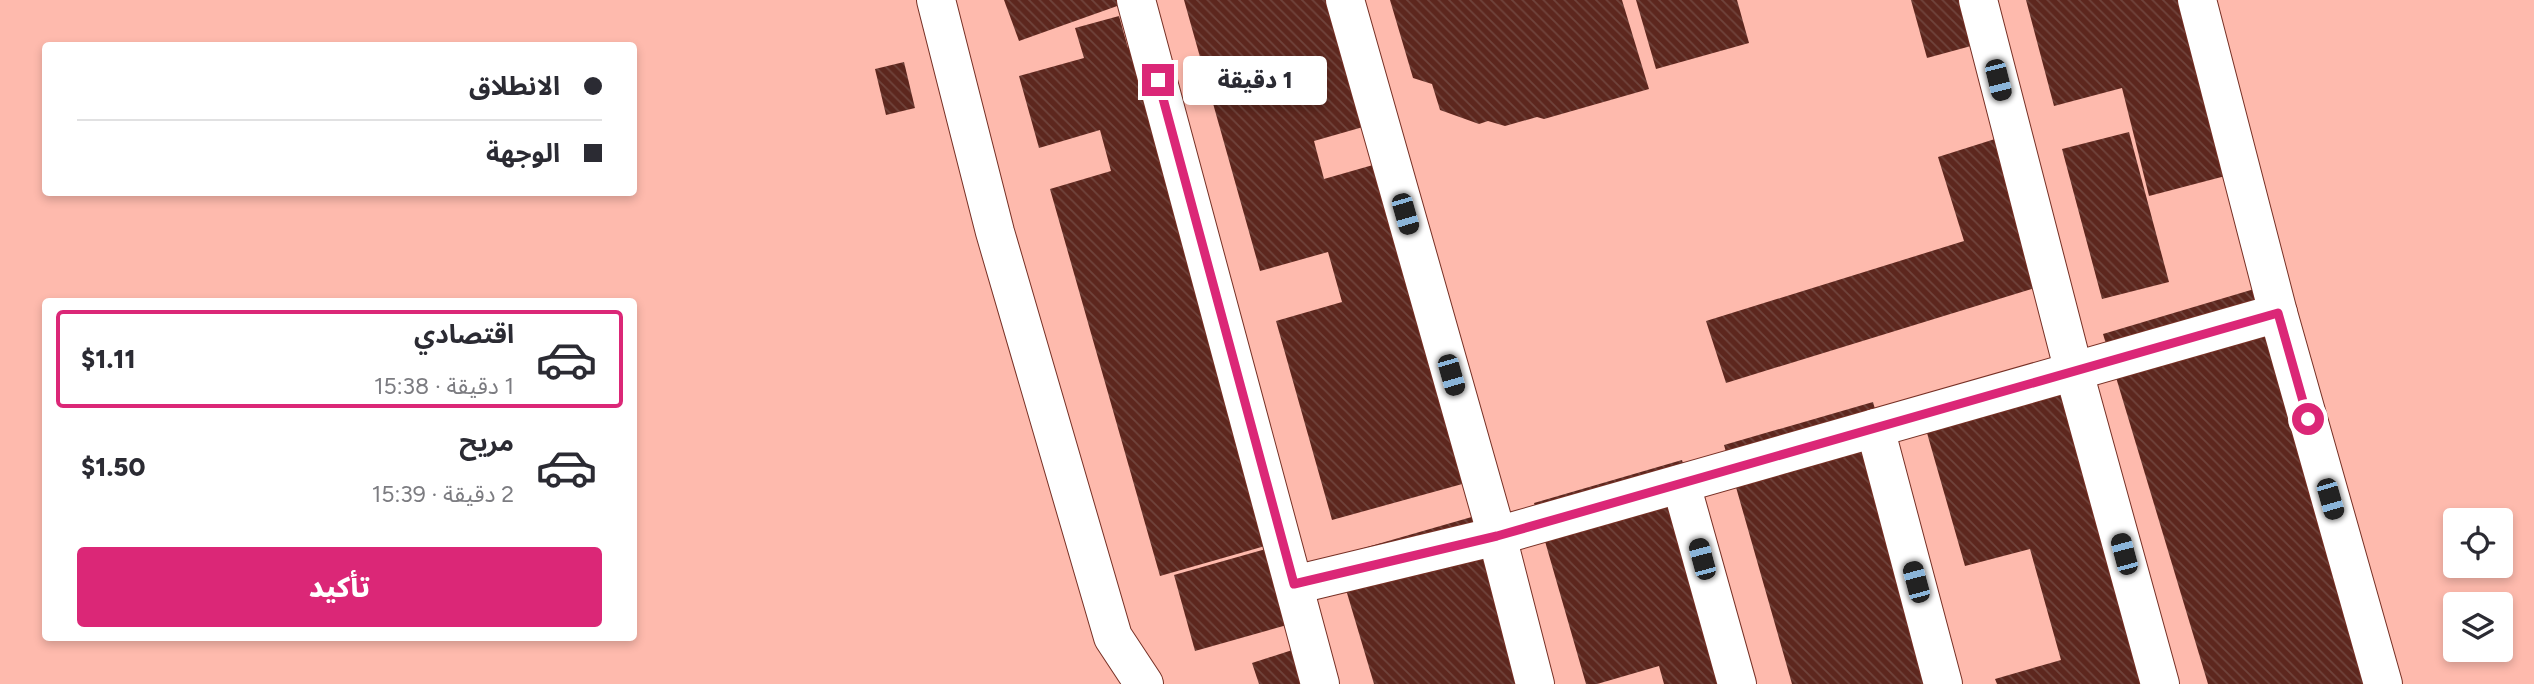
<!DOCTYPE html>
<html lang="ar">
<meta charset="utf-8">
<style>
:root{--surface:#fff;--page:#f7f7f7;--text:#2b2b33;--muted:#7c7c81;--line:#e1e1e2;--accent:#db2777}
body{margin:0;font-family:Figtree,"Noto Sans Arabic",sans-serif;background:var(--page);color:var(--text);direction:rtl;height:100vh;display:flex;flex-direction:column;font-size:26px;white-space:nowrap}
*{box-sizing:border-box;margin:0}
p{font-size:23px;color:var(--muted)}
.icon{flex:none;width:38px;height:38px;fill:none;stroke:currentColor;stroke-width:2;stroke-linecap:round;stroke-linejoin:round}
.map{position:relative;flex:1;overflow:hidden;direction:ltr}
.side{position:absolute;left:42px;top:298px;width:595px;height:343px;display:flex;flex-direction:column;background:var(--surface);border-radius:7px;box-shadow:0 4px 10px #0003;direction:rtl}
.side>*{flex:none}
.banner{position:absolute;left:42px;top:42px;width:595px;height:154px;border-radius:7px;box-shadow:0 4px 10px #0003;direction:rtl;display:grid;align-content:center;height:154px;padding:0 35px;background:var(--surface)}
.controls{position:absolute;left:2443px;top:508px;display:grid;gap:14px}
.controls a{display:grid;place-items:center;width:70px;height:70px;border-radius:7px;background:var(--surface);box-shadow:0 4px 10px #0003;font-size:35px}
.end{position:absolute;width:32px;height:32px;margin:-16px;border:9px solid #db2777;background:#fff;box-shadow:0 0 0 4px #fff}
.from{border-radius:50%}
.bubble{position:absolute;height:49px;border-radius:7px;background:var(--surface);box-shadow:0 4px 10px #0003;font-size:23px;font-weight:800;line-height:49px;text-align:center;direction:rtl}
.car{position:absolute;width:21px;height:42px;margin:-21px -10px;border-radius:9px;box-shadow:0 0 5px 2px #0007;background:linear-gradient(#222 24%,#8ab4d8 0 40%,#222 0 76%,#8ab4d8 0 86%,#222 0)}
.banner b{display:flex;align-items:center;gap:24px;height:66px;font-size:26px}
.banner b+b{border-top:2px solid var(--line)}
.banner i{width:18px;height:18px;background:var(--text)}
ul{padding:12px 0 0;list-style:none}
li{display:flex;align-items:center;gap:21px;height:98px;margin:0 14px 10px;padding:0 21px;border:4px solid transparent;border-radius:7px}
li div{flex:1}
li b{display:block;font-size:26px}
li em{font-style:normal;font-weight:800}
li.selected{border-color:var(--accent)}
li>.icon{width:63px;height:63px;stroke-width:1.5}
.action{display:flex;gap:14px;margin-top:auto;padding:14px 35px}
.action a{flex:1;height:80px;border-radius:7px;background:var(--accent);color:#fff;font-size:28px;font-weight:800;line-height:80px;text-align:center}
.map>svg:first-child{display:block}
.building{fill:url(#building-back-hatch)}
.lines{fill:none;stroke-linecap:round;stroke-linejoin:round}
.street-casing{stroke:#773025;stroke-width:40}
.street{stroke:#fff;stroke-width:38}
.route{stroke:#db2777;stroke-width:9}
</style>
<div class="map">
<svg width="2534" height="684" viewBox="0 0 2534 684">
<defs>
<pattern id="building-back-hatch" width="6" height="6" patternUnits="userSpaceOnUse" patternTransform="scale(1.75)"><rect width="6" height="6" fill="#5d271e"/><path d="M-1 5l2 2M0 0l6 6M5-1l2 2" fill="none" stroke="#70443c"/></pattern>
</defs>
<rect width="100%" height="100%" fill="#febaad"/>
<g class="building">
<polygon points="1004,0 1134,0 1019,41"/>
<polygon points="1184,0 1350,0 1384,121 1314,141 1324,179 1394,159 1484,478 1332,520 1276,321 1342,302 1328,252 1260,271"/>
<polygon points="1390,0 1622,0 1649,89 1544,119 1537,117 1505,126 1488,121 1479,124 1440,110 1432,84 1413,78"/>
<polygon points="1636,0 1737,0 1749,43 1656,69"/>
<polygon points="1911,0 1959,0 1971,46 1927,58"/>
<polygon points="2026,0 2192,0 2233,174 2149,196 2122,88 2054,106"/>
<polygon points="1119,16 1128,48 1151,41 1289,539 1160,576 1050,189 1111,171 1100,130 1039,148 1019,76 1084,58 1075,28"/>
<polygon points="904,62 915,108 886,115 875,69"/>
<polygon points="2129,132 2169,282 2102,299 2062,149"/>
<polygon points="1995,139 2041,286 1726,383 1706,321 1964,241 1938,157"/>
<polygon points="2261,287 2379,684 2208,684 2103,334"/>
<polygon points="2070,355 2163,684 1997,684 1995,679 2061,660 2030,549 1965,566 1917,398"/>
<polygon points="1873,402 1928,595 1954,684 1792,684 1724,445"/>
<polygon points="1682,460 1746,684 1664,684 1659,666 1597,684 1586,684 1534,503"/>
<polygon points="1489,512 1539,684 1374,684 1336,556"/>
<polygon points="1291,542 1312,618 1195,651 1174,575"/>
<polygon points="1317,642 1330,684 1259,684 1252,663"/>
</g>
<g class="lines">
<defs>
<g id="street">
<polyline points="936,0 995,232 1113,637 1144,684"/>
<polyline points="1136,0 1320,684"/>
<polyline points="1345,0 1497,536 1535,684"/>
<polyline points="1978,0 2074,372 2160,684"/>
<polyline points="2197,0 2278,313 2383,684"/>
<polyline points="1875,428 1943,684"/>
<polyline points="1681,484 1737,684"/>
<polyline points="1294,585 1497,536 2278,313"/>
</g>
</defs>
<use href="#street" class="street-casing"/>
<use href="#street" class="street"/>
</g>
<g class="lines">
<polyline class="route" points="1158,80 1294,584 1497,536 2278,313 2308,419"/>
</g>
</svg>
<div class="controls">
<a><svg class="icon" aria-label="locate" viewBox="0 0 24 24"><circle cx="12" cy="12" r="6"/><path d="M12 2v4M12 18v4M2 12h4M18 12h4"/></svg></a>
<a><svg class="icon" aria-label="layers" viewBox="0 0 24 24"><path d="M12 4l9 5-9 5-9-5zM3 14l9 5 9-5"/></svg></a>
</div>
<i class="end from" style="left:2308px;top:419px"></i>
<i class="end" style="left:1158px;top:80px"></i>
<div class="bubble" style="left:1183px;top:56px;width:144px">1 دقيقة</div>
<i class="car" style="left:1998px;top:80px;rotate:166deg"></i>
<i class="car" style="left:1405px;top:214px;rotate:164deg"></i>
<i class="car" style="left:1451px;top:375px;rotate:164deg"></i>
<i class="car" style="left:2330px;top:499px;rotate:164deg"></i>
<i class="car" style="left:2124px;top:554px;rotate:345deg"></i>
<i class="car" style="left:1702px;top:559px;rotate:345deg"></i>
<i class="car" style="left:1916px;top:582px;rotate:345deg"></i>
<div class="banner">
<b><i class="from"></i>الانطلاق</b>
<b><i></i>الوجهة</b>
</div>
<section class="side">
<ul>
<li class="selected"><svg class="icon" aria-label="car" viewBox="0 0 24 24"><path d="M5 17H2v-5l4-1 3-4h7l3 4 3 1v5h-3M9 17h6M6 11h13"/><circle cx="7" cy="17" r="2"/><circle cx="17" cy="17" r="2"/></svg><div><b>اقتصادي</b><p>1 دقيقة · 15:38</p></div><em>$1.11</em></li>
<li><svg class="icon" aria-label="car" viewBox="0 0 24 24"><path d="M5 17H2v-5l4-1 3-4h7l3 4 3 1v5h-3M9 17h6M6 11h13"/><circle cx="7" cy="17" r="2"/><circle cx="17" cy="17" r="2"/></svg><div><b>مريح</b><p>2 دقيقة · 15:39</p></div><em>$1.50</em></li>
</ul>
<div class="action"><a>تأكيد</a></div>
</section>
</div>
